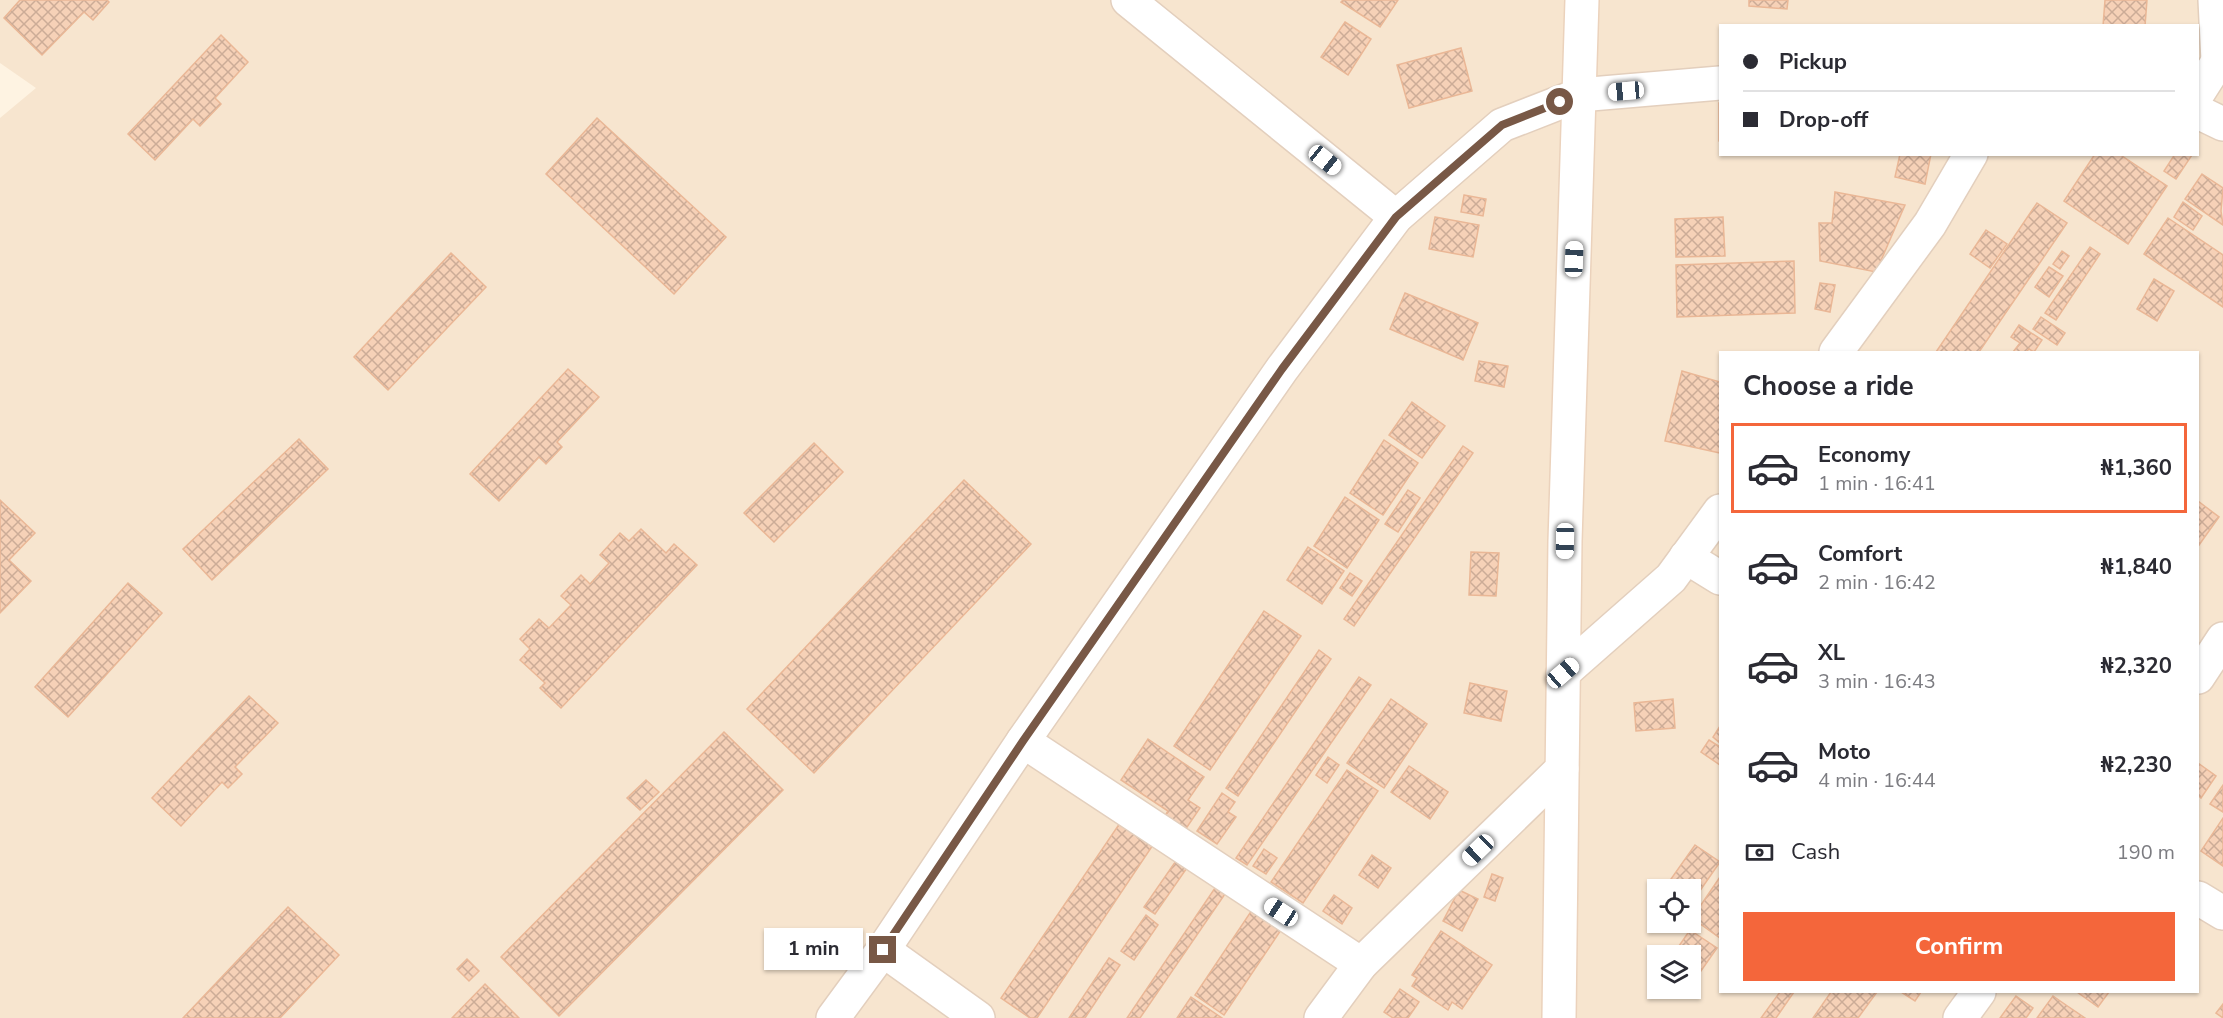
<!DOCTYPE html>
<meta charset="utf-8">
<style>
:root{--surface:#fff;--page:#f2f2f3;--text:#2b2b33;--muted:#7c7c81;--line:#e1e1e2;--accent:#f4663b}
body{margin:0;font-family:"Nunito Sans",sans-serif;background:var(--page);color:var(--text);height:100vh;display:flex;flex-direction:column;font-size:22px;white-space:nowrap}
*{box-sizing:border-box;margin:0}
p{font-size:20px;color:var(--muted)}
.icon{flex:none;width:33px;height:33px;fill:none;stroke:currentColor;stroke-width:2;stroke-linecap:round;stroke-linejoin:round}
.map{position:relative;flex:1;overflow:hidden}
.drawer{position:absolute;left:1719px;top:351px;width:480px;height:642px;display:flex;flex-direction:column;background:var(--surface);border-radius:0px;box-shadow:0 2px 4px #0004}
.drawer>*{flex:none}
.banner{position:absolute;left:1719px;top:24px;width:480px;height:132px;border-radius:0px;box-shadow:0 2px 4px #0004;display:grid;align-content:center;height:132px;padding:0 24px;background:var(--surface)}
.controls{position:absolute;left:1647px;top:879px;display:grid;gap:12px}
.controls a{display:grid;place-items:center;width:54px;height:54px;border-radius:0px;background:var(--surface);box-shadow:0 2px 4px #0004;font-size:30px}
.end{position:absolute;width:27px;height:27px;margin:-14px;border:8px solid #785846;background:#fff;box-shadow:0 0 0 3px #fff}
.from{border-radius:50%}
.bubble{position:absolute;height:42px;border-radius:0px;background:var(--surface);box-shadow:0 2px 4px #0004;font-size:20px;font-weight:700;line-height:42px;text-align:center}
.car{position:absolute;width:18px;height:36px;margin:-18px -9px;border-radius:8px;box-shadow:0 0 4px 2px #0007;background:linear-gradient(#fff 24%,#345 0 40%,#fff 0 76%,#345 0 86%,#fff 0)}
.banner b{display:flex;align-items:center;gap:21px;height:57px;font-size:22px}
.banner b+b{border-top:2px solid var(--line)}
.banner i{width:15px;height:15px;background:var(--text)}
ul{padding:0;list-style:none}
li{display:flex;align-items:center;gap:18px;height:90px;margin:0 12px 9px;padding:0 12px;border:3px solid transparent;border-radius:0px}
li div{flex:1}
li b{display:block;font-size:22px}
li em{font-style:normal;font-weight:700}
li.selected{border-color:var(--accent)}
li>.icon{width:54px;height:54px;stroke-width:1.5}
h2{padding:0 24px;font-size:27px;line-height:72px}
.pay{display:flex;align-items:center;gap:15px;height:66px;padding:0 24px;font-size:22px}
.pay p{margin-inline-start:auto}
.button{display:flex;gap:12px;margin-top:auto;padding:12px 24px}
.button a{flex:1;height:69px;border-radius:0px;background:var(--accent);color:#fff;font-size:24px;font-weight:700;line-height:69px;text-align:center}
.map>svg:first-child{display:block}
.residential{fill:#f7e5cf;fill-rule:evenodd}
.building{fill:url(#building-cross-hatch);stroke:#eab796;stroke-width:1.5}
.lines{fill:none;stroke-linecap:round;stroke-linejoin:round}
.street-casing{stroke:#e3cfbd;stroke-width:36}
.secondary-casing{stroke:#ebd2bc;stroke-width:36}
.street{stroke:#fff;stroke-width:33}
.secondary{stroke:#fff;stroke-width:33}
.route{stroke:#785846;stroke-width:8}
</style>
<div class="map">
<svg width="2223" height="1018" viewBox="0 0 2223 1018">
<defs>
<pattern id="building-cross-hatch" width="8" height="8" patternUnits="userSpaceOnUse" patternTransform="scale(1.5)"><rect width="8" height="8" fill="#f6d1b7"/><path d="M0 0l8 8M0 8l8-8" fill="none" stroke="#ccac97"/></pattern>
</defs>
<rect width="100%" height="100%" fill="#fef3e2"/>
<path class="residential" d="M0,0H2223V1018H0V118L36,88L0,63ZM1720,26H2198V154H1720ZM1720,352H2198V992H1720ZM1658,890H1690V922H1658ZM1658,956H1690V988H1658Z"/>
<g class="building">
<polygon points="20,0 107,0 109,2 93,20 84,12 42,55 4,18"/>
<polygon points="1343,0 1398,0 1380,27 1341,2"/>
<polygon points="1749,0 1788,0 1787,9 1749,6"/>
<polygon points="2105,0 2147,0 2145,26 2103,26"/>
<polygon points="1345,22 1371,39 1348,75 1321,57"/>
<polygon points="221,35 248,62 215,98 221,104 200,126 193,119 155,160 128,134"/>
<polygon points="1461,48 1472,91 1409,108 1397,65"/>
<polygon points="1719,103 1720,103 1720,142 1719,141"/>
<polygon points="597,118 726,237 674,294 546,174"/>
<polygon points="1900,154 1931,154 1925,184 1895,177"/>
<polygon points="2095,154 2119,154 2167,186 2128,244 2064,201"/>
<polygon points="2175,154 2192,155 2176,179 2164,171"/>
<polygon points="2202,174 2223,188 2221,211 2223,225 2185,199"/>
<polygon points="1835,192 1905,205 1876,272 1820,261 1819,223 1832,223"/>
<polygon points="1464,195 1486,199 1483,216 1461,212"/>
<polygon points="2183,202 2202,216 2193,230 2174,217"/>
<polygon points="2037,203 2067,223 1979,352 1936,352"/>
<polygon points="1435,217 1479,225 1473,257 1429,249"/>
<polygon points="1723,217 1725,256 1676,257 1675,219"/>
<polygon points="2168,218 2223,255 2223,307 2144,254"/>
<polygon points="1986,230 2007,244 1990,268 1970,254"/>
<polygon points="2090,247 2100,254 2056,320 2045,313"/>
<polygon points="2062,251 2069,256 2060,269 2053,264"/>
<polygon points="451,253 486,287 388,390 354,357"/>
<polygon points="1794,261 1795,313 1677,317 1676,265"/>
<polygon points="2049,267 2063,276 2049,297 2035,287"/>
<polygon points="2154,279 2174,291 2157,321 2137,309"/>
<polygon points="1820,283 1835,285 1830,312 1815,309"/>
<polygon points="1405,293 1478,323 1463,360 1390,329"/>
<polygon points="2041,317 2065,333 2057,345 2033,329"/>
<polygon points="2019,325 2042,340 2034,352 2029,349 2026,352 2013,352 2020,343 2011,337"/>
<polygon points="1479,361 1508,366 1504,387 1475,381"/>
<polygon points="568,369 599,397 557,442 562,447 546,464 539,457 499,501 470,474"/>
<polygon points="1682,371 1720,382 1720,453 1665,441"/>
<polygon points="1412,402 1445,426 1422,458 1389,435"/>
<polygon points="299,439 328,469 212,580 183,549"/>
<polygon points="1384,440 1418,463 1383,515 1350,493"/>
<polygon points="814,443 843,472 774,542 744,513"/>
<polygon points="1463,446 1473,453 1354,626 1344,619"/>
<polygon points="964,480 1031,544 814,773 747,709"/>
<polygon points="1408,490 1420,498 1398,532 1385,524"/>
<polygon points="1345,497 1379,520 1347,568 1314,546"/>
<polygon points="0,500 35,533 9,560 31,581 0,613"/>
<polygon points="2198,501 2219,517 2199,545 2198,544"/>
<polygon points="641,529 666,553 674,544 697,565 561,708 540,688 545,683 520,660 530,649 520,639 539,619 549,628 571,605 561,596 581,575 590,584 609,563 600,555 620,533 629,541"/>
<polygon points="1308,547 1344,571 1322,604 1287,580"/>
<polygon points="1471,552 1499,553 1496,596 1469,595"/>
<polygon points="1350,573 1362,581 1352,596 1340,588"/>
<polygon points="128,583 162,613 68,717 35,687"/>
<polygon points="1264,611 1301,636 1210,770 1174,746"/>
<polygon points="1319,650 1331,659 1238,796 1226,788"/>
<polygon points="1359,677 1371,685 1247,865 1236,858"/>
<polygon points="1470,683 1507,691 1501,721 1464,713"/>
<polygon points="249,696 278,723 235,767 242,774 228,788 222,782 181,826 152,798"/>
<polygon points="1391,699 1427,724 1384,788 1347,763"/>
<polygon points="1673,699 1675,728 1636,731 1634,703"/>
<polygon points="1720,726 1720,743 1713,737"/>
<polygon points="724,732 783,790 559,1016 501,957"/>
<polygon points="1148,739 1204,777 1188,800 1200,808 1183,833 1163,819 1168,811 1121,780"/>
<polygon points="1709,740 1720,747 1720,765 1701,752"/>
<polygon points="1328,757 1339,765 1327,783 1316,775"/>
<polygon points="2198,763 2216,776 2201,798 2198,795"/>
<polygon points="1409,766 1448,792 1430,819 1391,792"/>
<polygon points="1347,770 1378,791 1303,903 1271,882"/>
<polygon points="646,780 659,792 640,810 627,798"/>
<polygon points="2223,785 2223,812 2210,804"/>
<polygon points="1222,793 1235,802 1228,812 1236,817 1217,844 1197,831"/>
<polygon points="2223,818 2223,866 2201,851"/>
<polygon points="1122,820 1155,842 1037,1018 1030,1018 1001,998"/>
<polygon points="1695,845 1720,862 1697,895 1671,879"/>
<polygon points="1264,849 1277,858 1266,874 1253,866"/>
<polygon points="1372,855 1391,868 1378,888 1359,875"/>
<polygon points="1178,858 1189,865 1155,914 1144,907"/>
<polygon points="1492,874 1503,878 1495,901 1484,897"/>
<polygon points="1720,877 1720,938 1692,918"/>
<polygon points="1215,888 1225,894 1140,1018 1127,1018"/>
<polygon points="1459,890 1478,899 1462,931 1443,921"/>
<polygon points="1334,895 1352,908 1342,924 1323,911"/>
<polygon points="288,907 339,955 280,1018 183,1018"/>
<polygon points="1252,910 1281,930 1224,1015 1195,995"/>
<polygon points="1146,915 1158,925 1134,960 1121,951"/>
<polygon points="1690,930 1717,948 1694,981 1690,978 1690,956 1672,956"/>
<polygon points="1441,931 1492,965 1462,1009 1452,1002 1448,1010 1412,986 1417,978 1412,975"/>
<polygon points="1109,958 1120,965 1085,1018 1069,1018"/>
<polygon points="467,959 479,971 469,981 457,969"/>
<polygon points="485,984 519,1018 452,1018"/>
<polygon points="1400,989 1419,1002 1408,1018 1393,1018 1384,1012"/>
<polygon points="1780,992 1794,992 1776,1018 1761,1018"/>
<polygon points="1831,992 1877,992 1858,1018 1813,1018"/>
<polygon points="1901,992 1921,992 1915,1001"/>
<polygon points="2077,992 2109,992 2098,1007"/>
<polygon points="2016,996 2033,1008 2026,1018 2000,1018"/>
<polygon points="2053,996 2066,1005 2085,1018 2037,1018"/>
<polygon points="1191,997 1222,1018 1177,1018"/>
<polygon points="2223,1004 2223,1018 2216,1013"/>
</g>
<g class="lines">
<defs>
<g id="street">
<polyline points="1128,0 1396,217"/>
<polyline points="2215,0 2218,61"/>
<polyline points="2198,93 2223,54"/>
<polyline points="2198,112 2223,124"/>
<polyline points="1836,352 1930,224 1971,154"/>
<polyline points="1686,557 1720,578"/>
<polyline points="1563,673 1671,578 1720,511"/>
<polyline points="2198,677 2223,639"/>
<polyline points="1023,741 1361,964"/>
<polyline points="2198,898 2223,913"/>
<polyline points="883,950 978,1018"/>
<polyline points="833,1018 883,950 1023,741 1282,369 1396,217 1502,125 1579,95 1720,83"/>
<polyline points="1321,1018 1361,964 1562,769"/>
<polyline points="1960,1018 1979,992"/>
</g>
<polyline id="secondary" points="1559,1018 1565,541 1582,0"/>
</defs>
<use href="#street" class="street-casing"/>
<use href="#secondary" class="secondary-casing"/>
<use href="#street" class="street"/>
<use href="#secondary" class="secondary"/>
</g>
<g class="lines">
<polyline class="route" points="883,950 1023,741 1282,369 1396,217 1502,125 1560,102"/>
</g>
</svg>
<div class="controls">
<a><svg class="icon" aria-label="locate" viewBox="0 0 24 24"><circle cx="12" cy="12" r="6"/><path d="M12 2v4M12 18v4M2 12h4M18 12h4"/></svg></a>
<a><svg class="icon" aria-label="layers" viewBox="0 0 24 24"><path d="M12 4l9 5-9 5-9-5zM3 14l9 5 9-5"/></svg></a>
</div>
<i class="end from" style="left:1560px;top:102px"></i>
<i class="end" style="left:883px;top:950px"></i>
<div class="bubble" style="left:764px;top:928px;width:99px">1 min</div>
<i class="car" style="left:1626px;top:91px;rotate:265deg"></i>
<i class="car" style="left:1325px;top:160px;rotate:129deg"></i>
<i class="car" style="left:1574px;top:259px;rotate:2deg"></i>
<i class="car" style="left:1565px;top:541px;rotate:181deg"></i>
<i class="car" style="left:1563px;top:673px;rotate:49deg"></i>
<i class="car" style="left:1478px;top:850px;rotate:226deg"></i>
<i class="car" style="left:1281px;top:912px;rotate:303deg"></i>
<div class="banner">
<b><i class="from"></i>Pickup</b>
<b><i></i>Drop-off</b>
</div>
<section class="drawer">
<h2>Choose a ride</h2>
<ul>
<li class="selected"><svg class="icon" aria-label="car" viewBox="0 0 24 24"><path d="M5 17H2v-5l4-1 3-4h7l3 4 3 1v5h-3M9 17h6M6 11h13"/><circle cx="7" cy="17" r="2"/><circle cx="17" cy="17" r="2"/></svg><div><b>Economy</b><p>1 min · 16:41</p></div><em>₦1,360</em></li>
<li><svg class="icon" aria-label="car" viewBox="0 0 24 24"><path d="M5 17H2v-5l4-1 3-4h7l3 4 3 1v5h-3M9 17h6M6 11h13"/><circle cx="7" cy="17" r="2"/><circle cx="17" cy="17" r="2"/></svg><div><b>Comfort</b><p>2 min · 16:42</p></div><em>₦1,840</em></li>
<li><svg class="icon" aria-label="car" viewBox="0 0 24 24"><path d="M5 17H2v-5l4-1 3-4h7l3 4 3 1v5h-3M9 17h6M6 11h13"/><circle cx="7" cy="17" r="2"/><circle cx="17" cy="17" r="2"/></svg><div><b>XL</b><p>3 min · 16:43</p></div><em>₦2,320</em></li>
<li><svg class="icon" aria-label="car" viewBox="0 0 24 24"><path d="M5 17H2v-5l4-1 3-4h7l3 4 3 1v5h-3M9 17h6M6 11h13"/><circle cx="7" cy="17" r="2"/><circle cx="17" cy="17" r="2"/></svg><div><b>Moto</b><p>4 min · 16:44</p></div><em>₦2,230</em></li>
</ul>
<div class="pay"><svg class="icon" aria-label="cash" viewBox="0 0 24 24"><path d="M3 7h18v10H3z"/><circle cx="12" cy="12" r="2"/></svg>Cash<p>190 m</p></div>
<div class="button"><a>Confirm</a></div>
</section>
</div>
